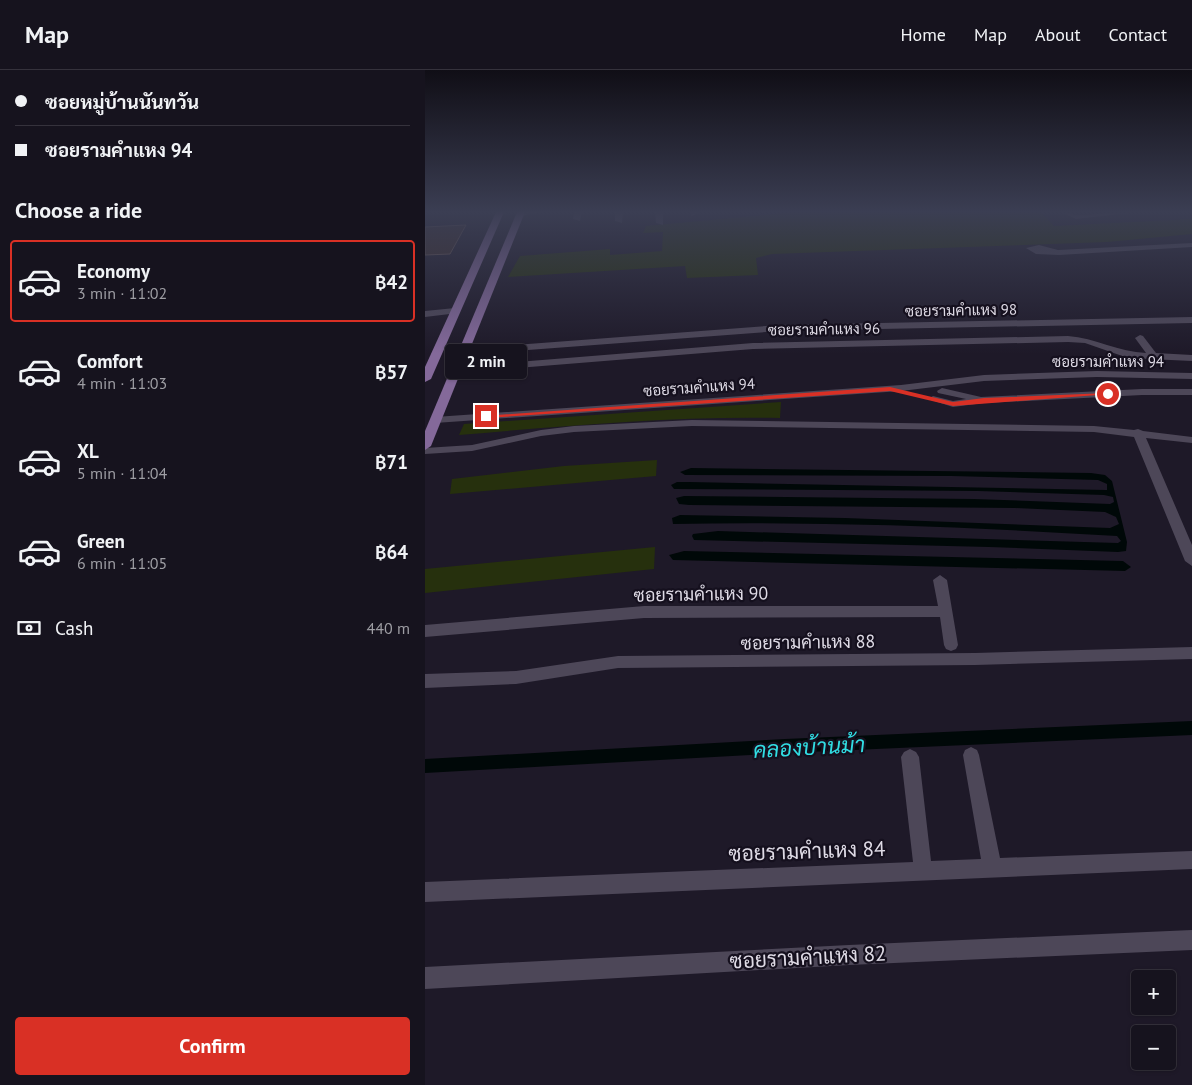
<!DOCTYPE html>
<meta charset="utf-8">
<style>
:root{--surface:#16131e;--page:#1f1c27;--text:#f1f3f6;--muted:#9e9ea4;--line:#35323c;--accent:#d93025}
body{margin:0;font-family:"PT Sans",Sarabun,sans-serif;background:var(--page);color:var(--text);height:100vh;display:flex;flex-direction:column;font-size:19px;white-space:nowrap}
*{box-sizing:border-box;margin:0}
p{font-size:16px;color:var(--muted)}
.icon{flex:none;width:28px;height:28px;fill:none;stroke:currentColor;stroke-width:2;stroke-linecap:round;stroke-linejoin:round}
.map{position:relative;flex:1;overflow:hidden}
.details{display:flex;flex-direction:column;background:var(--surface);width:425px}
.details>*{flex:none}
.guide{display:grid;align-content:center;height:110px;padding:0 15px;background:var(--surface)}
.buttons{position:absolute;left:706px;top:900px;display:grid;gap:10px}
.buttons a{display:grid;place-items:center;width:45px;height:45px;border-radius:5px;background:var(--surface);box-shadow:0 1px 4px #0004,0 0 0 1px var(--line);font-size:25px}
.end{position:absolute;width:22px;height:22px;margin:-11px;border:6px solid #d93025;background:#fff;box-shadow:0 0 0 2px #fff}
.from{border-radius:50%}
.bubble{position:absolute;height:35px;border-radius:5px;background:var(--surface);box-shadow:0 1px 4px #0004,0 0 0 1px var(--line);font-size:16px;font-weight:600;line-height:35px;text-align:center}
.guide b{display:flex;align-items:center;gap:18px;height:48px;font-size:19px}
.guide b+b{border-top:1px solid var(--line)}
.guide i{width:12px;height:12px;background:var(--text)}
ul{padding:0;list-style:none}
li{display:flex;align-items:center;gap:15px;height:82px;margin:0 10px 8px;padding:0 5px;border:2px solid transparent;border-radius:5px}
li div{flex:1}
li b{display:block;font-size:19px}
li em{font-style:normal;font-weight:600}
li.current{border-color:var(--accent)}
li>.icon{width:45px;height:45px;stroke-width:1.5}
h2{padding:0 15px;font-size:22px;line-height:60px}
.pay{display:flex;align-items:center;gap:12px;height:55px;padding:0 15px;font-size:19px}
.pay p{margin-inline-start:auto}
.button{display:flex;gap:10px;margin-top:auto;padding:10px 15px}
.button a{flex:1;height:58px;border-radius:5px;background:var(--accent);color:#fff;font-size:20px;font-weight:600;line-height:58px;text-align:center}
header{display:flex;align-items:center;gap:30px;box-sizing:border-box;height:70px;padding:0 25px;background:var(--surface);border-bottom:1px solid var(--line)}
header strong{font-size:24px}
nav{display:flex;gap:28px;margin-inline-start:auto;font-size:18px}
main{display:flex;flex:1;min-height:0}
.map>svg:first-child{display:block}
.green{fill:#26300d}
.water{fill:#000808}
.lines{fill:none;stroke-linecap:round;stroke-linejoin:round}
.canal{fill:#000808;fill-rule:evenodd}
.building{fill:#3c2a25;stroke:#6c5852}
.minor{fill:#4d4758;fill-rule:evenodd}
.primary{fill:#84699a;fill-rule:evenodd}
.route{fill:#d93025}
.labels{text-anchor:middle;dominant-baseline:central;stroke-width:4.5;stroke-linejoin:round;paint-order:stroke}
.far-street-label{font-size:15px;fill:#dedae5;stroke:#15101e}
.street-label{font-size:18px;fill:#dedae5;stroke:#15101e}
.near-street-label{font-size:21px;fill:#dedae5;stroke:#15101e}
.near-water-label{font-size:22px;font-style:italic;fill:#31dde3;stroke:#15101e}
</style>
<header>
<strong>Map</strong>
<nav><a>Home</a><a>Map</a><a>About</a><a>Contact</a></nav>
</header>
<main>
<section class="details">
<div class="guide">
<b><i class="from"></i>ซอยหมู่บ้านนันทวัน</b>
<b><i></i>ซอยรามคําแหง 94</b>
</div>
<h2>Choose a ride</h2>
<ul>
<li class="current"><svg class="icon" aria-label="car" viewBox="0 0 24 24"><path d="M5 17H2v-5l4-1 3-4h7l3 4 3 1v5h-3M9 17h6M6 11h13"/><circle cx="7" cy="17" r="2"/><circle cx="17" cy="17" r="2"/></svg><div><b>Economy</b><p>3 min · 11:02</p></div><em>฿42</em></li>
<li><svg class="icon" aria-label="car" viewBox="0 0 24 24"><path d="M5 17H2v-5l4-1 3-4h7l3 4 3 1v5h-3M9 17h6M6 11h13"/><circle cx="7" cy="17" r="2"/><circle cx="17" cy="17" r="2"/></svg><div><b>Comfort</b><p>4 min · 11:03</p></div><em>฿57</em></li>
<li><svg class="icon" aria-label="car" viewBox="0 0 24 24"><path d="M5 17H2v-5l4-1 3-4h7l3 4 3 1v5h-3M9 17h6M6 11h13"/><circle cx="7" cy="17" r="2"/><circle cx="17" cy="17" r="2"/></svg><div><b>XL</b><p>5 min · 11:04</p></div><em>฿71</em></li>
<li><svg class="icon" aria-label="car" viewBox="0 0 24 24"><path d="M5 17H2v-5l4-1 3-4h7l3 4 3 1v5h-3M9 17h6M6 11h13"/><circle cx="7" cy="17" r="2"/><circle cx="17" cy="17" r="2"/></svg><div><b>Green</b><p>6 min · 11:05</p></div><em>฿64</em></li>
</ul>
<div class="pay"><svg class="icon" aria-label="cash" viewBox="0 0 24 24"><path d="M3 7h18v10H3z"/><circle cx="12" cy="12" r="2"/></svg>Cash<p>440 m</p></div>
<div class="button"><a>Confirm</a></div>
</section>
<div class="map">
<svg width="767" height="1015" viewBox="0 0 767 1015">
<rect width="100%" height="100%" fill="#1e1928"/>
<g class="green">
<polygon points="371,142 616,142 629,156 767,149 767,164 682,172 347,184 331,188 333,205 262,208 260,196 83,207 95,186 185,179 185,185 237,181 238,162 218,163 221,156"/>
<path d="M356,332L355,348C248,346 141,356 34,365L39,354Z"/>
<polygon points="232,390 231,406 25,424 27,409 139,396"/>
<polygon points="230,477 229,499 0,523 0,499"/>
</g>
<g class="water">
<path d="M266,398L666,403L680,405L687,411L702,472L701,481L693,482L564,477L269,470L267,466L268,464L293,461L693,473L696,471L692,466C545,457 395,451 248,454L247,448L255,445L420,448L685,458L694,454L691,447L680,442L590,438L264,435L254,434L251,428L259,426L549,429L685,434L689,432L688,427L679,425L553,421L249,419L246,415L252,412H264L682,420V414L673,410L526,406L260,405L255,402Z"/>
<polygon points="259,481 698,491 706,497 700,501 248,490 244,485"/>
</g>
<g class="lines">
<polygon class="canal" points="767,651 767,665 360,683 0,703 0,689 360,669"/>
</g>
<polygon class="building" points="41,155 25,184 0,185 0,157"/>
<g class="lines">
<g class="minor">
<polygon points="92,142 119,142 95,146"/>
<polygon points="149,142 157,142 155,151 148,149"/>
<polygon points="190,142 198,142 197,153 190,151"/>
<polygon points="230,142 238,142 238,155 231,153"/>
<polygon points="265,142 273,142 273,144 266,146"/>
<polygon points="636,142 652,145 713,142 651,149"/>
<polygon points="767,173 767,177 634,185 611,184 601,178 614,175 633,180"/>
<polygon points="30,238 33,239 33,243 0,247 0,241"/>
<polygon points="767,247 767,253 354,261 37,285 32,282 37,279 354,255"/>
<path d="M715,265L718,266L731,283L767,285V291L703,288L660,273L643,272L328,279L30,303L25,300L30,297L328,273L643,266C670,268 694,282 721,283L710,268Z"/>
<polygon points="672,301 767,303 767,309 672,307 559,311 476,321 10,353 5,350 10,347 476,315 559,305"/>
<polygon points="517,318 556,327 717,319 767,319 767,325 717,325 559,333 528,337 503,329 508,326 528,331 541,329 513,323 512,321"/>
<polygon points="267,350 669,356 709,360 713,359 718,361 767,367 767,373 721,368 767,475 767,496 760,491 709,367 669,362 267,356 149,362 116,366 47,381 0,384 0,378 47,375 116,360 149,356"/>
<polygon points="515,505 522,510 533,575 531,579 526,581 521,579 519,575 515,547 219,548 0,567 0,555 219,536 513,536 508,510"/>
<polygon points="767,577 767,589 550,595 193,598 91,614 0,618 0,604 91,601 193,586 550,583"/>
<polygon points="546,677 552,680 554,685 575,788 767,781 767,799 0,832 0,812 488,792 476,687 479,682 485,679 491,682 494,687 506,791 556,789 538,685 540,680"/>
<polygon points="767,860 767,880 424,895 0,919 0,897 424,875"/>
</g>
<g class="primary">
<polygon points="71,142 79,142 6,309 0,312 0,297"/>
<polygon points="92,142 100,142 6,376 0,380 0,361"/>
</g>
</g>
<linearGradient id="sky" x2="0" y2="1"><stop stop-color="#100e16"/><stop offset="0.5" stop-color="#3b3e53"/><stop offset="1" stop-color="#3b3e53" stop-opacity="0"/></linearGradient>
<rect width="767" height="284" fill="url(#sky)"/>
<polygon class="route" points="465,317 528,332 559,328 683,323 686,324 528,336 465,321 61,348 58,346"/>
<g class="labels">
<g class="far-street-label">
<text transform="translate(536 240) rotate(-1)">ซอยรามคําแหง 98</text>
<text transform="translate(399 259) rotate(-1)">ซอยรามคําแหง 96</text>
<text x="683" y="291">ซอยรามคําแหง 94</text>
<text transform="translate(274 317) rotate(-4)">ซอยรามคําแหง 94</text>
</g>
<g class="street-label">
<text transform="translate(276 524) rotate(-1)">ซอยรามคำแหง 90</text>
<text transform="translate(383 572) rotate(-1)">ซอยรามคำแหง 88</text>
</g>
<g class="near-street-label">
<text transform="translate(382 781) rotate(-2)">ซอยรามคำแหง 84</text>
<text transform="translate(383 887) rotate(-3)">ซอยรามคำแหง 82</text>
</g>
<g class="near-water-label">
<text transform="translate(384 677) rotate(-3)">คลองบ้านม้า</text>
</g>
</g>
</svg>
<div class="buttons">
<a>+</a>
<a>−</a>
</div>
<i class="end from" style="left:683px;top:324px"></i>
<i class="end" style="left:61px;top:346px"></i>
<div class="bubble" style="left:20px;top:274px;width:82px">2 min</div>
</div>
</main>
